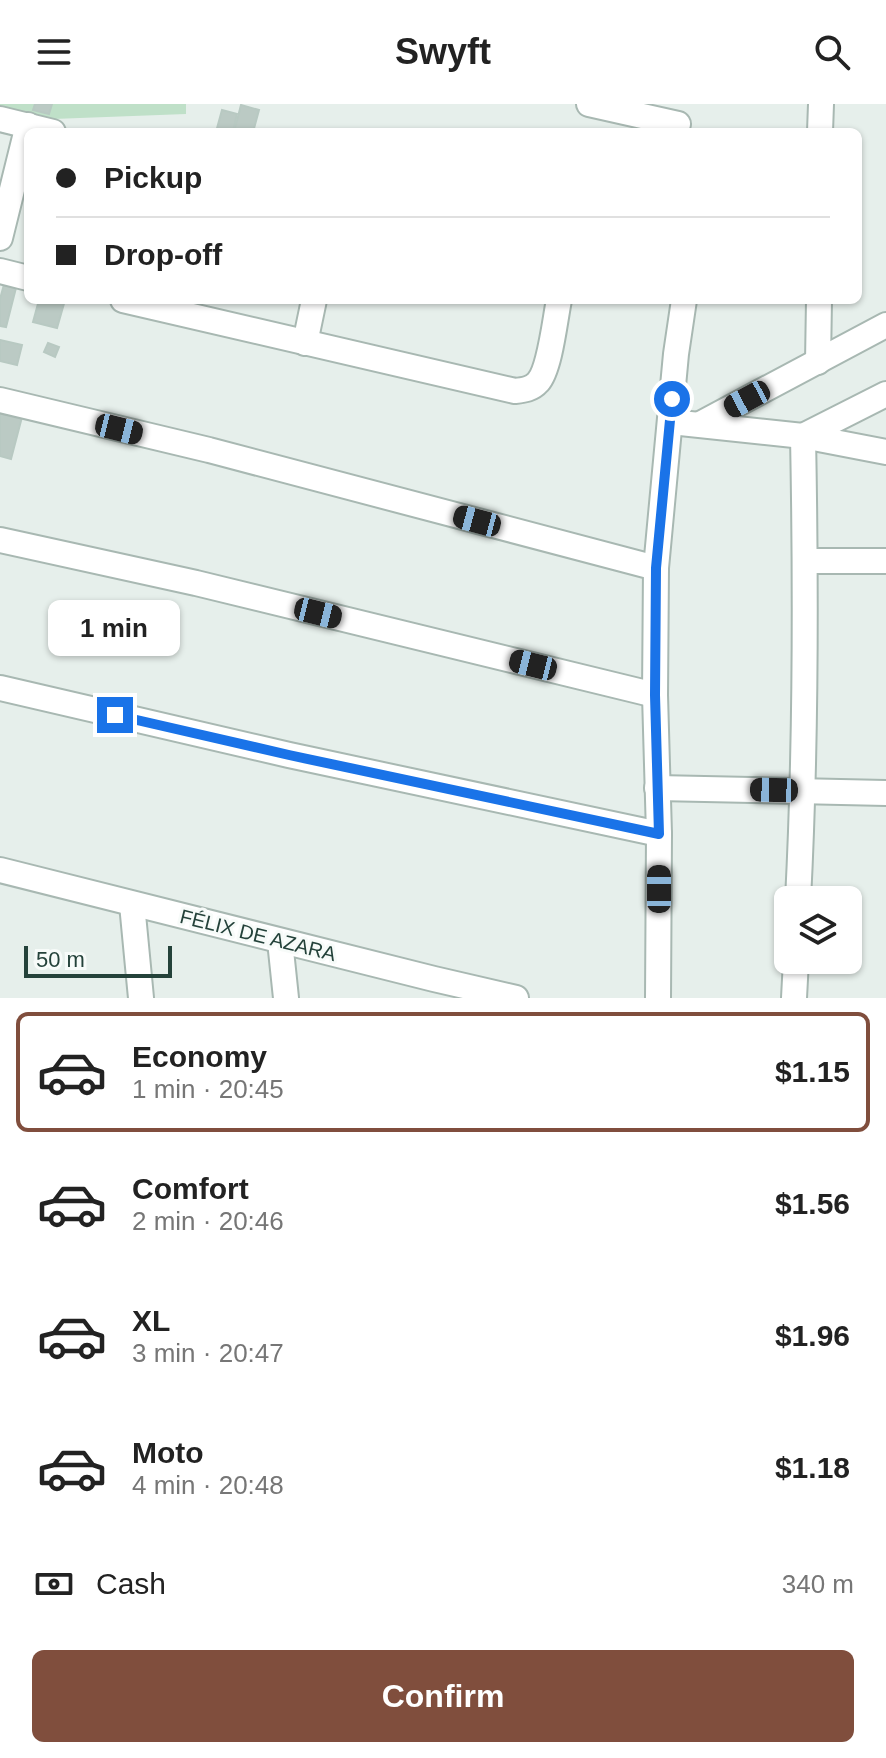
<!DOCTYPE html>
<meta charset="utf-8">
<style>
:root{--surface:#fff;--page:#f2f2f2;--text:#222;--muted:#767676;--line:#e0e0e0;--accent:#804e3d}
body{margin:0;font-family:Arial,sans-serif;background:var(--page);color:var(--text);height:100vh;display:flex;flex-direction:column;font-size:30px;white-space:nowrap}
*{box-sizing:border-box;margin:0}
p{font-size:26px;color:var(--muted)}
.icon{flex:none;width:44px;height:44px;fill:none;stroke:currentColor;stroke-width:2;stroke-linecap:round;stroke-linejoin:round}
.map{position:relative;height:894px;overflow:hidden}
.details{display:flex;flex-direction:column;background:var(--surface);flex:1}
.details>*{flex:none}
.hud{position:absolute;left:24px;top:24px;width:838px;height:176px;border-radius:12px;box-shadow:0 2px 6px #0004;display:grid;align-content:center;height:176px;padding:0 32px;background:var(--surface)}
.controls{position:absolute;left:774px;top:782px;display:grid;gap:16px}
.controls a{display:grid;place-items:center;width:88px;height:88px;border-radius:12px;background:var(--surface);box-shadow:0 2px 6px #0004;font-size:40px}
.scale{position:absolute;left:24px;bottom:20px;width:148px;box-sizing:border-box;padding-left:8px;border:4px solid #24423a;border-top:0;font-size:22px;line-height:28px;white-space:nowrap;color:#24423a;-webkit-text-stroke:6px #f7fbf9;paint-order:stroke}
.end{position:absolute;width:36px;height:36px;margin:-18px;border:10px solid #1a73e8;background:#fff;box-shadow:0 0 0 4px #fff}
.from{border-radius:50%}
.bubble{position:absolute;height:56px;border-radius:12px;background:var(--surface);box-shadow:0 2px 6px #0004;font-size:26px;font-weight:700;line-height:56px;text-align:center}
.car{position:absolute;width:24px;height:48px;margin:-24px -12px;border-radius:10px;box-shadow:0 0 6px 2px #0007;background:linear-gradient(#222 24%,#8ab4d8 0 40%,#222 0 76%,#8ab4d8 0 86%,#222 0)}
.hud b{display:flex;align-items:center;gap:28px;height:76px;font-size:30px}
.hud b+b{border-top:2px solid var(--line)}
.hud i{width:20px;height:20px;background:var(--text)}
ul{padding:14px 0 0;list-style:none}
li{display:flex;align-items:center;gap:24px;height:120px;margin:0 16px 12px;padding:0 16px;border:4px solid transparent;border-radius:12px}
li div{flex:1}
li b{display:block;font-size:30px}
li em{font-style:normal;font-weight:700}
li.on{border-color:var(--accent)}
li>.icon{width:72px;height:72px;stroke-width:1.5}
.pay{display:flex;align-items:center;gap:20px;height:88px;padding:0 32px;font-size:30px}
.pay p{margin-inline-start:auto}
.action{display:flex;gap:16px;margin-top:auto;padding:16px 32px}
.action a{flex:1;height:92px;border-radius:12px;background:var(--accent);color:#fff;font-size:32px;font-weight:700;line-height:92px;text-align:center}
header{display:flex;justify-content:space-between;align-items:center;height:104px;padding:0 32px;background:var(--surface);font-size:36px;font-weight:700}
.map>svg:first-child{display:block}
.green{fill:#bfe0c8}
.building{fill:#bbcac4;stroke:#b8c9c2;stroke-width:2}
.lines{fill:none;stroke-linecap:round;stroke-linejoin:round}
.minor-casing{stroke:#a8b8b2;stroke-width:28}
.minor{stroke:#fff;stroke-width:24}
.route{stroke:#1a73e8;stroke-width:10}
.labels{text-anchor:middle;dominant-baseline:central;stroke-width:6;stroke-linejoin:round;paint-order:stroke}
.street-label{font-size:20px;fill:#24423a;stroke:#f7fbf9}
</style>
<header><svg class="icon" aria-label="menu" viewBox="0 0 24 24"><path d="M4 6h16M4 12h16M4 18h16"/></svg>Swyft<svg class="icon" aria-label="search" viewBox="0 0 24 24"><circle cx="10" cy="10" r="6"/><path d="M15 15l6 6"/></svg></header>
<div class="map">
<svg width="886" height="894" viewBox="0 0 886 894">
<rect width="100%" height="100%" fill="#e6efeb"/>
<polygon class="green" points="0,0 186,0 186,10 0,17"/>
<g class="building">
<polygon points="35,0 52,0 49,10 33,6"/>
<polygon points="241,1 259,6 253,28 234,28"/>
<polygon points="222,6 237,10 233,28 216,28"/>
<polygon points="5,177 17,180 6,223 0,222 0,195"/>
<polygon points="39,196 65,196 57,224 33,218"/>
<polygon points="0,236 22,241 17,261 0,257"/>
<polygon points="48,239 59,243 55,253 44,248"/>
<polygon points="0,307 22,313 11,355 0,352"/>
</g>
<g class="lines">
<defs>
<g id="minor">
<polyline points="589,0 678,20"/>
<polyline points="0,15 53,28"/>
<polyline points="820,28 821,0"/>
<polyline points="0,134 28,21"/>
<polyline points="0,167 28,174"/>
<path d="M123,196L515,287C524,286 532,285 538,278C550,265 555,215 559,196"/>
<polyline points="305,239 314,196"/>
<polyline points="818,258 819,196"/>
<polyline points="0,296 209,346 656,464"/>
<polyline points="671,318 803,332 886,348"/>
<polyline points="700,320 886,221"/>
<polyline points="0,436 196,479 655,591"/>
<polyline points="806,457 886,457"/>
<polyline points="0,584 289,651 659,730"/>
<polyline points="657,684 886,689"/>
<polyline points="0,766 434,875 516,894"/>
<path d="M798,796C806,641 806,487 803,332L886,290"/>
<polyline points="132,800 141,894"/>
<polyline points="280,837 286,894"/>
<polyline points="658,894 659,730 655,591 656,464 676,250 684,196"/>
<polyline points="794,894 796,856"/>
</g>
</defs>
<use href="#minor" class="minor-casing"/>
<use href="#minor" class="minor"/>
</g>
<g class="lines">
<polyline class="route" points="115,611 289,651 659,730 655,591 656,464 672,295"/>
</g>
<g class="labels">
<g class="street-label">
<text transform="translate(258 831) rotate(14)">FÉLIX DE AZARA</text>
</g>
</g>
</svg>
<div class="controls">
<a><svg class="icon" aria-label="layers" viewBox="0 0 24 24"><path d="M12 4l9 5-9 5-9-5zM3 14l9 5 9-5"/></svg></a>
</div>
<div class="scale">50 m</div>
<i class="end from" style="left:672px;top:295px"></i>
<i class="end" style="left:115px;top:611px"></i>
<div class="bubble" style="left:48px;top:496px;width:132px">1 min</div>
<i class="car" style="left:747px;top:295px;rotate:242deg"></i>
<i class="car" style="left:119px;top:325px;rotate:104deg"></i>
<i class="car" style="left:477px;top:417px;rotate:285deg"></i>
<i class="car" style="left:318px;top:509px;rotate:104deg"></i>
<i class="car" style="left:533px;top:561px;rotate:284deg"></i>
<i class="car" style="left:774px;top:686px;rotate:271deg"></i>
<i class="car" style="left:659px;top:785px;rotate:0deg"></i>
<div class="hud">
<b><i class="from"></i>Pickup</b>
<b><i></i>Drop-off</b>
</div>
</div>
<section class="details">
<ul>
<li class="on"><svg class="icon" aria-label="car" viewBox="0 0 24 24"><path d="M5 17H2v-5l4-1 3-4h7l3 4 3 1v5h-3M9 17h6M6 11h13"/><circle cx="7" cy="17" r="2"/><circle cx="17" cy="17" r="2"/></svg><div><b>Economy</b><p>1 min · 20:45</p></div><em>$1.15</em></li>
<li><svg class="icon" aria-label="car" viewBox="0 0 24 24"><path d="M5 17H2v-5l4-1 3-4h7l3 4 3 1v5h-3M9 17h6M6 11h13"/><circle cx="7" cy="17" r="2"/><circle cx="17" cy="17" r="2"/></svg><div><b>Comfort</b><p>2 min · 20:46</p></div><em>$1.56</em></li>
<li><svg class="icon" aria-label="car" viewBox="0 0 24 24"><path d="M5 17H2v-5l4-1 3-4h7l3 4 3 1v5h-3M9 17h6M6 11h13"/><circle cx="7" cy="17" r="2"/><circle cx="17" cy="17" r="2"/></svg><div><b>XL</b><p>3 min · 20:47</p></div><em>$1.96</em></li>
<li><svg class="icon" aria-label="car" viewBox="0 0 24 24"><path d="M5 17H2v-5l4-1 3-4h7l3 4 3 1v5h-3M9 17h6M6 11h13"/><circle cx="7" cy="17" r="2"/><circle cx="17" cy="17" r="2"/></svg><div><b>Moto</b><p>4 min · 20:48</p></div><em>$1.18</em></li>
</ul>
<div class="pay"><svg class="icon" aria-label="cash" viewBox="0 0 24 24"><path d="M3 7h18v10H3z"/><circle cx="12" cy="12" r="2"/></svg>Cash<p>340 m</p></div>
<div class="action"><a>Confirm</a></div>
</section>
